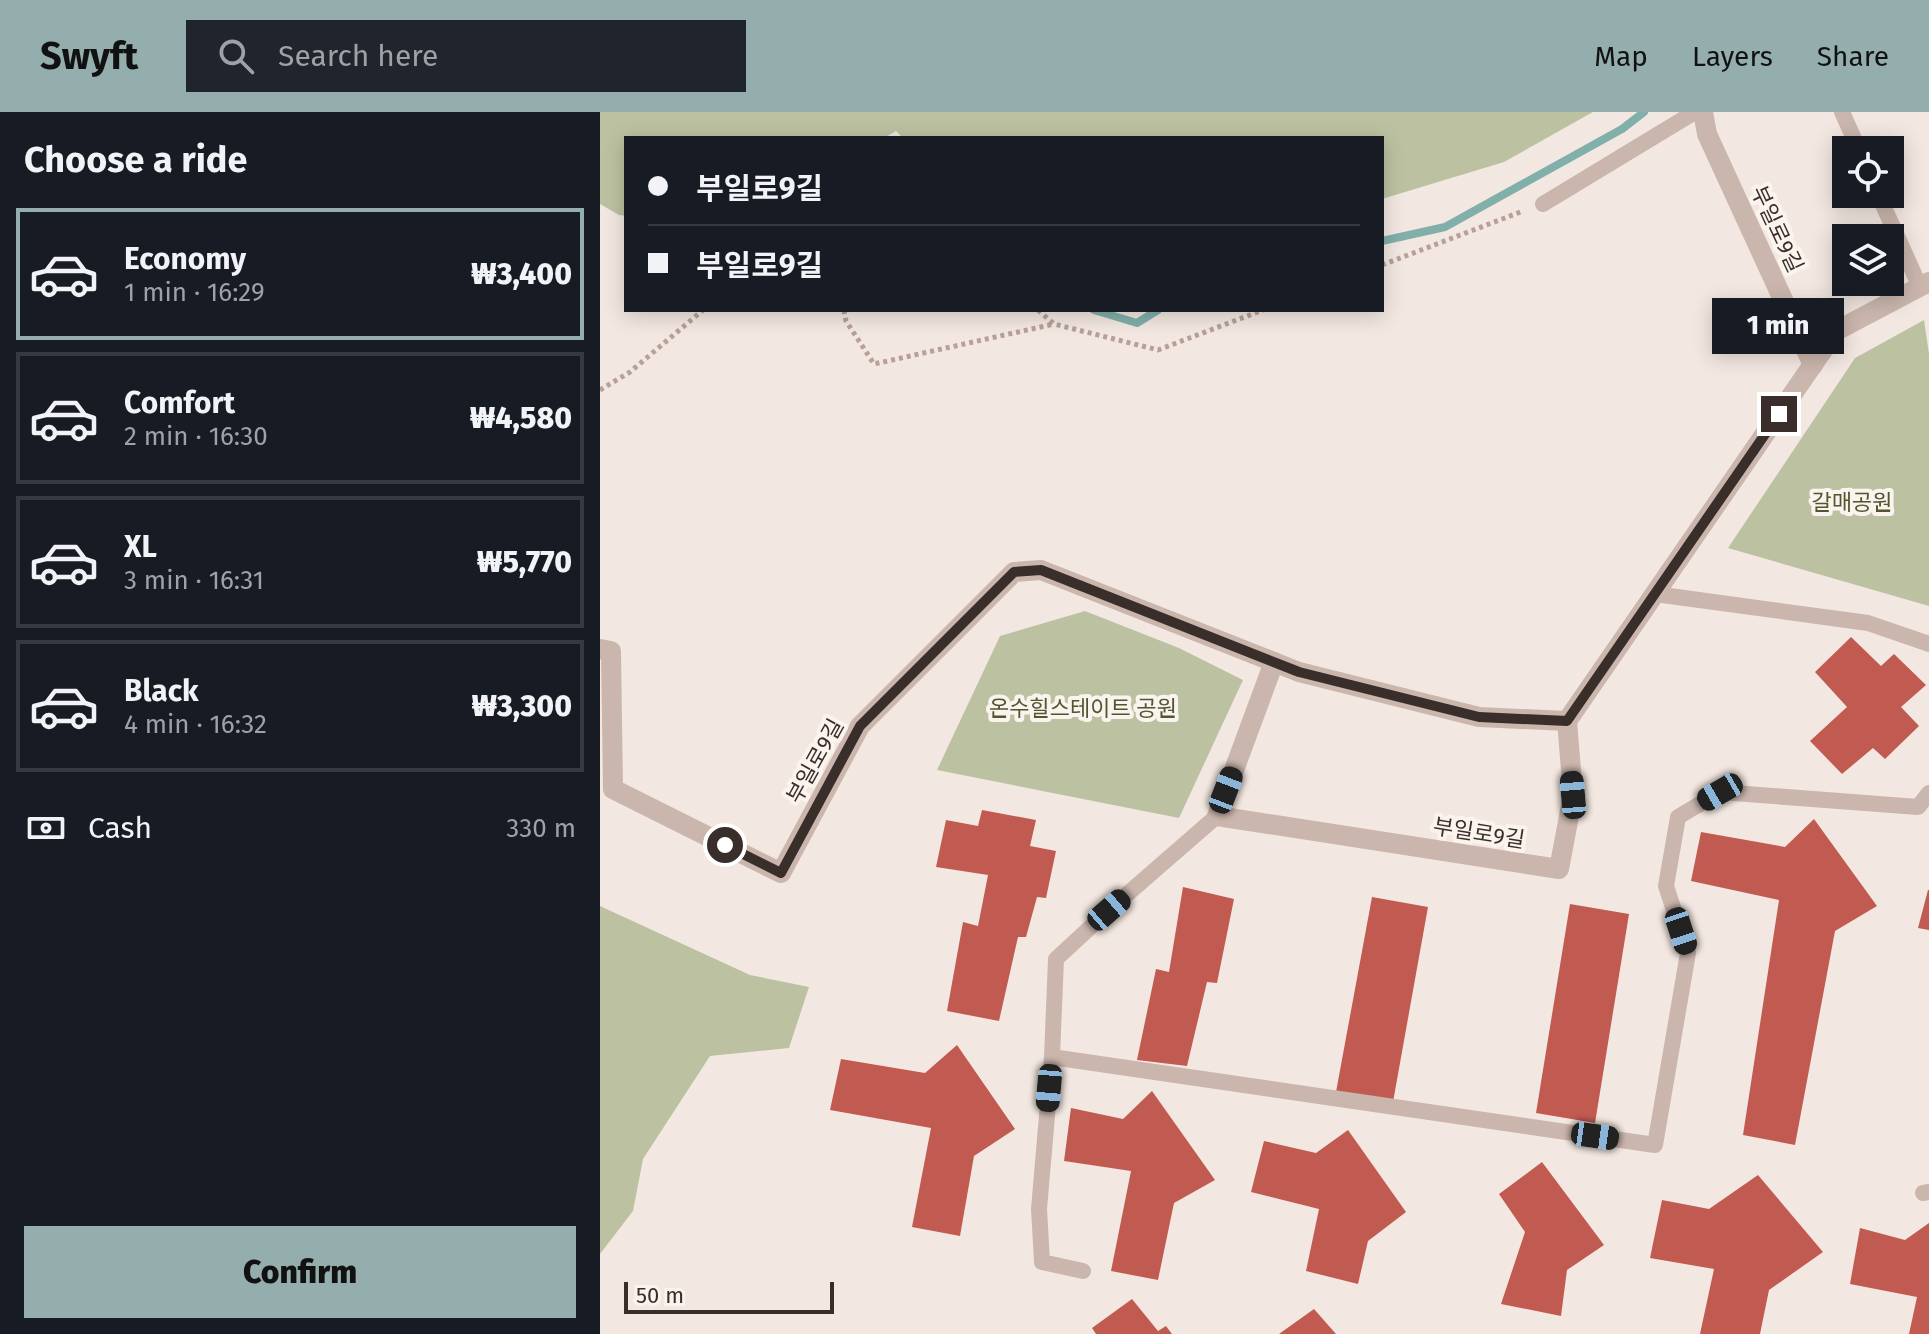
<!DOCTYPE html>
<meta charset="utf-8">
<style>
:root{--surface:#171b24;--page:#20242c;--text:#f1f3f6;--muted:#9ea1a6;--line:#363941;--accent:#94aeae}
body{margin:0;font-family:"Fira Sans","Noto Sans KR",sans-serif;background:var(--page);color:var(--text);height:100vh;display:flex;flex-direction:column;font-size:30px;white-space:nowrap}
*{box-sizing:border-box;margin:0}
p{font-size:26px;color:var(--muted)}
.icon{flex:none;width:44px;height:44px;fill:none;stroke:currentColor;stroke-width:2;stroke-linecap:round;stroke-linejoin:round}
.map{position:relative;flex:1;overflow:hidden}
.sheet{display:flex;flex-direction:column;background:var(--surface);width:600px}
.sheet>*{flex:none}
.banner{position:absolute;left:24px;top:24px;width:760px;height:176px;border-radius:0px;box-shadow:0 4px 20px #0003;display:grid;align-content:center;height:176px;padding:0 24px;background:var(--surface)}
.controls{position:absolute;left:1232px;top:24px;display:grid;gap:16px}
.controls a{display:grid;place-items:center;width:72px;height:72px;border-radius:0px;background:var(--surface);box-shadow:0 4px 20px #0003;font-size:40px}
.scale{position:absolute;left:24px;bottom:20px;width:210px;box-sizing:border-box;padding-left:8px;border:4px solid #3a2e2b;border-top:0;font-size:22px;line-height:28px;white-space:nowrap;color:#3a2e2b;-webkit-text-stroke:6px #faf3ee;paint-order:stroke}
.end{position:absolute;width:36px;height:36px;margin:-18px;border:10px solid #3a2e2b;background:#fff;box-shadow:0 0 0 4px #fff}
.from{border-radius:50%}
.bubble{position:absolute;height:56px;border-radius:0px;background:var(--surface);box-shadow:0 4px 20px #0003;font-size:26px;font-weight:800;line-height:56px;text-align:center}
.car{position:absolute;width:24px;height:48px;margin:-24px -12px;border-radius:10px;box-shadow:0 0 6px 2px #0007;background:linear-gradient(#222 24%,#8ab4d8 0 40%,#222 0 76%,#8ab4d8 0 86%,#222 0)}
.banner b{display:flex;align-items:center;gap:28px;height:76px;font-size:30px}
.banner b+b{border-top:2px solid var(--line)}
.banner i{width:20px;height:20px;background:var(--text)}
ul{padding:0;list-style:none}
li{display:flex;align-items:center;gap:24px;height:132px;margin:0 16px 12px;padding:0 8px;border:4px solid var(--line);border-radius:0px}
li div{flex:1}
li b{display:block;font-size:30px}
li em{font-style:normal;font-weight:800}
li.active{border-color:var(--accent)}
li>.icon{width:72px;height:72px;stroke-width:1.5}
h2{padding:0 24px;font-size:36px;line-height:96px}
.pay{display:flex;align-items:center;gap:20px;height:88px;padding:0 24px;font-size:30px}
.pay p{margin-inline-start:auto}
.action{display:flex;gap:16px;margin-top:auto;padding:16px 24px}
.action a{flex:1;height:92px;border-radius:0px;background:var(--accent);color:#111;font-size:32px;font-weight:800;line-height:92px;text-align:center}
header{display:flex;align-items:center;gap:48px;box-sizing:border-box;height:112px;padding:0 40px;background:var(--accent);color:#111}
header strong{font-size:38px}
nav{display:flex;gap:44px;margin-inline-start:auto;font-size:28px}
.search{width:560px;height:72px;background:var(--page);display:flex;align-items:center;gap:20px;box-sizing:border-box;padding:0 28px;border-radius:0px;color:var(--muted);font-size:30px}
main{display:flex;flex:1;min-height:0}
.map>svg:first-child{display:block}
.green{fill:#bcc2a1}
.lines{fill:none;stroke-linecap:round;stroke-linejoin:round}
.stream{stroke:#81afaa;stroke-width:8}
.building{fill:#c15b51}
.path{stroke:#b7a097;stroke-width:5;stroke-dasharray:4 4;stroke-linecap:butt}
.lane{stroke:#cbb6ad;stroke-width:16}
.street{stroke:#cbb6ad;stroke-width:20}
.route{stroke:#3a2e2b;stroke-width:10}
.labels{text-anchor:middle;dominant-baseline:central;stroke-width:8;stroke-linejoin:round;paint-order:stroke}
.street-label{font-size:22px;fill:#3a2e2b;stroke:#faf3ee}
.park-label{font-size:22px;fill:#4f5730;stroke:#faf3ee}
</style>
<header>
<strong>Swyft</strong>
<div class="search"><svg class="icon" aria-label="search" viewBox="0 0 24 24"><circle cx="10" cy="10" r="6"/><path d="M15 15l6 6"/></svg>Search here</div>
<nav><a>Map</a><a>Layers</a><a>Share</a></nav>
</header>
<main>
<section class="sheet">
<h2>Choose a ride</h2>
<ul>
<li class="active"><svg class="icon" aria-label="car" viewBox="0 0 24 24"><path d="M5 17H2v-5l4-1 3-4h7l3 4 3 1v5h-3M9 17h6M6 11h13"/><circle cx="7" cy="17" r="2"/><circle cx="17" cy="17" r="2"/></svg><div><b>Economy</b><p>1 min · 16:29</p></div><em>₩3,400</em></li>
<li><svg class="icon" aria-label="car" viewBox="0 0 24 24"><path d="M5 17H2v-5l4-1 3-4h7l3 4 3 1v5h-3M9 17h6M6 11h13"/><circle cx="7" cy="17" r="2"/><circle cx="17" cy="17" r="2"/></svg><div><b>Comfort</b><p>2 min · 16:30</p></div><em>₩4,580</em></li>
<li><svg class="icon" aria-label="car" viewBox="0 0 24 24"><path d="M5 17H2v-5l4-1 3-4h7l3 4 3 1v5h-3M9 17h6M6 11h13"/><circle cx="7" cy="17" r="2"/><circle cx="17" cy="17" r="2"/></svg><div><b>XL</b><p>3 min · 16:31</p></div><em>₩5,770</em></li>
<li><svg class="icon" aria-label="car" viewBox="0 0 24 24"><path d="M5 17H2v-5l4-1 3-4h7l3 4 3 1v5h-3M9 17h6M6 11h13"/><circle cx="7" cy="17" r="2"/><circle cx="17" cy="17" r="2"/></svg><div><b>Black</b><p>4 min · 16:32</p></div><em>₩3,300</em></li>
</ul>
<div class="pay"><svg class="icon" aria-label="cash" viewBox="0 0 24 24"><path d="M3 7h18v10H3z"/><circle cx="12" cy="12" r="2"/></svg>Cash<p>330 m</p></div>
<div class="action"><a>Confirm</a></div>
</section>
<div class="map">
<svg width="1329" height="1222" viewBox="0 0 1329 1222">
<rect width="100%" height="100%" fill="#f3e8e1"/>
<g class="green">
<polygon points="0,0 993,0 904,50 782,87 782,26 303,26 296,19 284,26 26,26 26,104 19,103 0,92"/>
<polygon points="1324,208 1329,242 1329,494 1128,436 1255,246"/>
<polygon points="485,499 579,536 643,568 579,706 337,658 400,524"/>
<polygon points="0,794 150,863 209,875 189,936 110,944 43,1047 33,1099 0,1142"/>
</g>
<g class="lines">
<g class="stream">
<polyline points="782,129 845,115 1022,17 1044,0"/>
<polyline points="494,198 537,211 558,198"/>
</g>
</g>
<g class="building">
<polygon points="1251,525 1281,554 1294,542 1326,573 1301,595 1319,614 1285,647 1273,636 1242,662 1210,629 1247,595 1215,560"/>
<polygon points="382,698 436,708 430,734 456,739 446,786 437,785 426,825 418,825 399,909 347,899 363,810 378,814 388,763 336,755 346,708 378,714"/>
<polygon points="1214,707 1277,794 1235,819 1195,1033 1143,1023 1179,788 1091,769 1101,720 1185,735"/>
<polygon points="583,775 634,787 617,871 607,870 587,954 537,948 556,857 569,860"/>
<polygon points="1328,778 1329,778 1329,818 1318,816"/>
<polygon points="772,785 828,795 793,990 736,980"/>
<polygon points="970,792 1029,802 995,1011 936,1001"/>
<polygon points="357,933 415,1017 374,1044 360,1124 312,1115 331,1016 230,998 241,947 325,961"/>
<polygon points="552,979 615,1068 574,1091 558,1168 511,1159 531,1059 464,1049 471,996 523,1007"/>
<polygon points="748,1018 806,1100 768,1129 758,1172 706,1159 719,1097 651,1080 664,1029 716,1041"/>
<polygon points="942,1050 1004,1133 967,1158 961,1204 901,1192 925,1120 899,1082"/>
<polygon points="1158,1063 1223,1140 1169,1178 1160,1222 1100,1222 1114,1157 1050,1146 1062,1088 1109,1097"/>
<polygon points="1329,1111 1329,1222 1309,1222 1317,1185 1250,1172 1260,1116 1305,1128"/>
<polygon points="532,1187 558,1219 566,1214 572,1222 496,1222 492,1216"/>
<polygon points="714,1197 736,1222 679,1222"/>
</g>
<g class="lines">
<g class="path">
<polyline points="782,153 923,99"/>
<polyline points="244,198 246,209 274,252 454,212"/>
<polyline points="438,198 454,212 558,238 663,198"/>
<polyline points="0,278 30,260 103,198"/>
</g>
<g class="lane">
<polyline points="1242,0 1259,38"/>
<polyline points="1278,82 1320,175"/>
<polyline points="943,92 1095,0"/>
<polyline points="1055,482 1268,511 1329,532"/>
<polyline points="617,704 509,798 456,847 452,945 1055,1033 1088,841 1066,774 1078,705 1120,680 1318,695 1329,681"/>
<polyline points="452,945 439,1097 442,1150 483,1159"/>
<polyline points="1323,1081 1329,1080"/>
</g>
<g class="street">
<polyline points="1103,0 1107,22 1213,253"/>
<polyline points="0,537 11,539 13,677 181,761 260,614 414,460 441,458 699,560 879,605 967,609 1236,219 1329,170"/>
<polyline points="674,550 617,704 959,757 973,683 967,609"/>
</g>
</g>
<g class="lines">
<polyline class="route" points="125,733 181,761 260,614 414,460 441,458 699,560 879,605 967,609 1179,302"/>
</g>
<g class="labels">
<g class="street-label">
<text transform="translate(1177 117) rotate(65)">부일로9길</text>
<text transform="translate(215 649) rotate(-61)">부일로9길</text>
<text transform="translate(879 721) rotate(9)">부일로9길</text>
</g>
<g class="park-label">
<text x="1252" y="390">갈매공원</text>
<text x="483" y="596">온수힐스테이트 공원</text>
</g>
</g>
</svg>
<div class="controls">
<a><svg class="icon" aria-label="locate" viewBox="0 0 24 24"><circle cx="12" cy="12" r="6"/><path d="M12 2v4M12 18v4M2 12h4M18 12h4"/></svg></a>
<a><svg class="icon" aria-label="layers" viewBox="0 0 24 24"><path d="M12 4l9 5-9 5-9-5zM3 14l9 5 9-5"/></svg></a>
</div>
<div class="scale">50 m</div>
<i class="end from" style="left:125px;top:733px"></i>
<i class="end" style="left:1179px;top:302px"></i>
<div class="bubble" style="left:1112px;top:186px;width:132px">1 min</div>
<i class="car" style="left:626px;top:678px;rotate:21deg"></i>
<i class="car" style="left:1120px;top:680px;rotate:240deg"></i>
<i class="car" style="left:973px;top:683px;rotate:355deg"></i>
<i class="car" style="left:509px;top:798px;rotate:49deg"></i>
<i class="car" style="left:1081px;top:819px;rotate:162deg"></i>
<i class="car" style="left:449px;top:976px;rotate:185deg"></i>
<i class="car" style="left:995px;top:1024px;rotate:98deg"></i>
<div class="banner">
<b><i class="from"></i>부일로9길</b>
<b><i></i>부일로9길</b>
</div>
</div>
</main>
